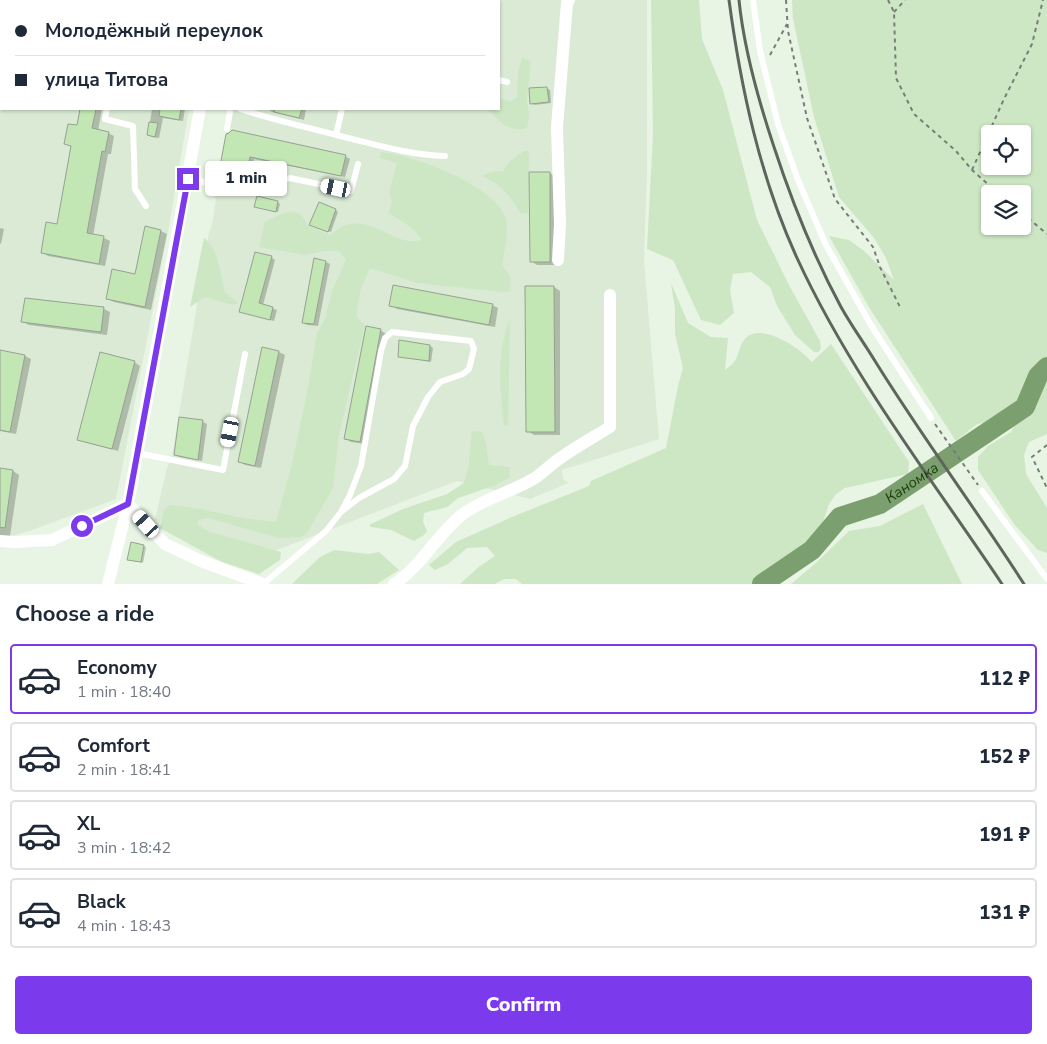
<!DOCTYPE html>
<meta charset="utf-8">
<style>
:root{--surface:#fff;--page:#f6f6f7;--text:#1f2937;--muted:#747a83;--line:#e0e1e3;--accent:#7c3aed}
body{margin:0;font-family:"Nunito Sans",sans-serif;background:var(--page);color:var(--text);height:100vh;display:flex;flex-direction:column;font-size:19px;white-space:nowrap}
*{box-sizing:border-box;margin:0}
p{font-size:16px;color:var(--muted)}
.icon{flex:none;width:28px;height:28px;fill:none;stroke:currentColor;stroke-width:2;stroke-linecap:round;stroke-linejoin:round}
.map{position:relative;height:584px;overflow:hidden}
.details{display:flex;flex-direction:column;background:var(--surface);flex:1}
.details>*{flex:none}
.hud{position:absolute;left:0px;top:0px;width:500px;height:110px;box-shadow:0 1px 4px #0004;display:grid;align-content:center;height:110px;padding:0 15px;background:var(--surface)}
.buttons{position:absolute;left:981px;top:125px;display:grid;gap:10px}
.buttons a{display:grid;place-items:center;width:50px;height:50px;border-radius:5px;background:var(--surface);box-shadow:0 1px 4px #0004;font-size:25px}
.end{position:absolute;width:22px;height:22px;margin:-11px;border:6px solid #7c3aed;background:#fff;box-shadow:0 0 0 2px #fff}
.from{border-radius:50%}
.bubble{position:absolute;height:35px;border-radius:5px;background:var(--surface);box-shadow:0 1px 4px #0004;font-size:16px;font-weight:800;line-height:35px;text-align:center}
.car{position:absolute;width:15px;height:30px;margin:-15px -8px;border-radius:6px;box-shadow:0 0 4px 1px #0007;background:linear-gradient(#fff 24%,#345 0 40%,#fff 0 76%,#345 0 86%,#fff 0)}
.hud b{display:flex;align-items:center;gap:18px;height:48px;font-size:19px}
.hud b+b{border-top:1px solid var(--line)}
.hud i{width:12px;height:12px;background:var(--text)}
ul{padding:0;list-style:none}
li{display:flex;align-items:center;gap:15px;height:70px;margin:0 10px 8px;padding:0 5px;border:2px solid var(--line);border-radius:5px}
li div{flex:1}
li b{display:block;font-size:19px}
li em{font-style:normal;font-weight:800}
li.current{border-color:var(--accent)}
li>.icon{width:45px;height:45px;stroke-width:1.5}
h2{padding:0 15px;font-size:22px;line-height:60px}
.button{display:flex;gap:10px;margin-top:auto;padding:10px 15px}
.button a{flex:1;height:58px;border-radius:5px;background:var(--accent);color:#fff;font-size:20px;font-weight:800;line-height:58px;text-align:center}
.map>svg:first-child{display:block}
.built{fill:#daead4}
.green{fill:#cde7c4;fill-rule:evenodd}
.shadow{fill:#0003}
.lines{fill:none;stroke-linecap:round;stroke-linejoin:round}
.river{stroke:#7c9f6f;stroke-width:20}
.building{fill:#c2e7b4;stroke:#97a193}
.path{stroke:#777f75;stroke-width:2;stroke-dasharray:4 4;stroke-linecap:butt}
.lane{stroke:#fff;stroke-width:6}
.street{stroke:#fff;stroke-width:12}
.rail{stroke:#5e655c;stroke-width:3}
.route{stroke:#7c3aed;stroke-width:6}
.labels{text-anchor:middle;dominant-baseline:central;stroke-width:4.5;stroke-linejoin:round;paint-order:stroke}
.water-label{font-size:15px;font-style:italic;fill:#1b3d0a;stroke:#fff}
</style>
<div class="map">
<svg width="1047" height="584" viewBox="0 0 1047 584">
<rect width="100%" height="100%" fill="#e8f4e4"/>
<g class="built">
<polygon points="0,0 81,1 1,1 1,109 189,109 169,226 116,499 29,531 5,538 0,537"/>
<polygon points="240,0 647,0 647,171 644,261 659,439 562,470 563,479 568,483 530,499 457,481 266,554 155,520 167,468 172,457 209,232 212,226 216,199 215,197 219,178 218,177 231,109 499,109 499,1 239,1"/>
</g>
<g class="green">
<polygon points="651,0 699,0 702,39 723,90 757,220 789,285 820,341 821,348 819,352 814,352 795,335 777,306 770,287 751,272 733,274 730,290 734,313 720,325 701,320 673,260 647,249 653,135"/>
<path d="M792,0H1047V434L1029,442L1024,455L1026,474L1047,508V553L1038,550L1014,524L978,470V457L988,446L1011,432L1025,407L991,422L977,424L956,441L870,309L829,236L849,240L864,251L894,280L886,258L874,238L839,197L814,117L793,19ZM990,134H1022V166H990ZM990,194H1022V226H990Z"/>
<path d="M522,58L531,61L527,98L529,119L527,128C508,133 500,121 487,109H499L500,99L511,101L517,98L518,73Z"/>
<path d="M524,151H529L528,213L521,214C510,196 502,185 483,176L490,172L503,171L510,161Z"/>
<path d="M381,152C413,155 497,186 506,219C509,233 504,251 502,265L511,278L510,291L502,292L417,283L370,268L361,288L356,316L365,325L339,435L333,488L307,533L301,537L279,538L208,518L198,520V525L210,532L281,552L280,560L259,574L222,562L160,528L164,510L170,505L201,509L242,518L276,522L291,468L308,388L317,333L325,319L332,291L346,260L339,251H324L305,255L259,247L265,222C279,215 299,202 307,225L330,235C334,232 338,228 343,226C374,214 395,248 421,240C415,227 400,221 388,212C393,205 393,200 389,193L397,163L380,158Z"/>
<path d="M204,238C218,248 221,276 225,293L238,303L233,305L205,297L190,307Z"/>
<path d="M671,283L688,323L711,337L728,338L725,370C729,367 734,363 736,359C739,353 740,345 744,340C760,320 800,348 812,362L831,344L909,462L908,474L845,488L836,494L829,504L819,535L804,552L756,584H522L516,579H504L495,584H460L480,566L495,556L487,547L467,548L448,564L435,570L429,565L456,542L512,517L589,486L591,481L666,448L678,386L683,368L675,334V309Z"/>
<path d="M510,320L508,426L504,425C500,391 496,352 510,320Z"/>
<polygon points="477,431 482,432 486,444 489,465 510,467 509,478 493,486 458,498 447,507 424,513 423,522 427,531 424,535 414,541 391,530 371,527 369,525 403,509 447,494 464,483 468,470 472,432"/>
<polygon points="923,504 962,584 791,584 816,563 849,531 880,526"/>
<polygon points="334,550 368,554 379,552 399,570 377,584 292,584 320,557"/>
</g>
<g class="shadow">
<polygon points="547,88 550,90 551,103 534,105 532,103"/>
<polygon points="81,109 102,109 98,131 108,133 114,136 111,154 108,154 93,236 104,238 110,241 105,266 48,256 42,252 58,225 72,147 66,144 78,127"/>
<polygon points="152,109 185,109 183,121 163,118 159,138 152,137 148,135"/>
<polygon points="268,109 306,109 304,120 272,112"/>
<polygon points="227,135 345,156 350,159 345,177 254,159 249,184 223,179 219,177"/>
<polygon points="550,173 556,177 556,265 537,265 531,261"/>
<polygon points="278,202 280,204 278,212 256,207"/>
<polygon points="336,210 338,212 331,232 313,226"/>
<polygon points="0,228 4,229 1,244 0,243"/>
<polygon points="161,231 167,234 151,310 114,302 108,299 136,276"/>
<polygon points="271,257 275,260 263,305 277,310 274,321 245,313"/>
<polygon points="326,262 330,264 318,326 307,325 303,323"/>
<polygon points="554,287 560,291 560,435 534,435 528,431"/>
<polygon points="391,305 492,305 498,308 495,327 397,309"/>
<polygon points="104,309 110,312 107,335 29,325 23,322"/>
<polygon points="380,330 386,334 366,444 351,442 345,438"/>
<polygon points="430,346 433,348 431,362 399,356"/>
<polygon points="0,351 25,356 31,359 16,434 0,431"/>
<polygon points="279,352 285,355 261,468 245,465 239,461"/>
<polygon points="134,362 140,366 118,451 85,442 79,439"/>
<polygon points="203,422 207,424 202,461 180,457 175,455"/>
<polygon points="0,469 13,471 19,475 10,536 0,537"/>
<polygon points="144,546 146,547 143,563 131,560"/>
</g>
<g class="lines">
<path class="river" id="s1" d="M762,584L812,550L840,517L880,504L1025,407L1038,376L1047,367"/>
</g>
<g class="building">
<polygon points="547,87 549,102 530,104 529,88"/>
<polygon points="80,109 96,109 92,128 109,132 105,152 102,151 87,233 104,236 99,264 41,253 46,222 57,224 71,146 64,144 68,124 77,125"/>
<polygon points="160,109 181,109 179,120 159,116"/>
<polygon points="275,109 302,109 299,118 274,112"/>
<polygon points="149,122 158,123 155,137 147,135"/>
<polygon points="232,130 346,155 341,176 250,157 244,183 218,177 226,134 229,133"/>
<polygon points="529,172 550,172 550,262 530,262"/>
<polygon points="257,196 278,201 276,212 254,207"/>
<polygon points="319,202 336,209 328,232 309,225"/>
<polygon points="145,226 161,230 145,307 106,299 112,269 135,274"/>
<polygon points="255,252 272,256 259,303 273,307 270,320 239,312"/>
<polygon points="314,258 326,261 314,324 302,323"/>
<polygon points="393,285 493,304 489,325 389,306"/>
<polygon points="525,286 554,286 555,432 526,432"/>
<polygon points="25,298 104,307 101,332 21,322"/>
<polygon points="366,326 381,329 360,442 344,439"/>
<polygon points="399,340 430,345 429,361 398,357"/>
<polygon points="262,347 279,351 255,466 238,462"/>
<polygon points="0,350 25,355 10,432 0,430"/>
<polygon points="100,352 135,361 112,449 77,440"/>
<polygon points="179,417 203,420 198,460 174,455"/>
<polygon points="0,468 13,470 5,528 0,527"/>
<polygon points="131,542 144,545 141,562 127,560"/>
</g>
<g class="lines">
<g class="path">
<polyline points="786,0 788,31 807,118 835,199 873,247 880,267 900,307"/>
<polyline points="888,0 894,12 896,78 914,114 956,151 972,170 999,194"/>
<polyline points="894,12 905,0"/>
<polyline points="770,55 787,24"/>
<polyline points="972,170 1004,99 1032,44 1043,0"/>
<polyline points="1022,213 1047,234"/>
<polyline points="935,424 978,485"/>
<polyline points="1047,445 1032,457 1047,488"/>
</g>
<g class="lane">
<polyline points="753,0 760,51 778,124 798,180 826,245 872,327 931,418"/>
<polyline points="187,1 188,0"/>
<polyline points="263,1 266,0"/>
<polyline points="399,1 401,0"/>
<polyline points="499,80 507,82"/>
<polyline points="107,109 105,119 133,126 135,189 146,206"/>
<path d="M240,109C273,120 306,127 340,136C374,144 409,155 445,156"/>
<polyline points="227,129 230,112"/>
<polyline points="336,135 342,109"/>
<polyline points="188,179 248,191 290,178 351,191 358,164"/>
<polyline points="137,453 223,470 245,354"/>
<polyline points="982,491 1047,579"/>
<polyline points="263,584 326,531 341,512 359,498 394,479 405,466 413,426 428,397 440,382 463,374 469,369 474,349 471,341 392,332 385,338 381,351 361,466 350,495 341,512"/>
</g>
<g class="street">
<polyline points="220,1 220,0"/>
<polyline points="558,260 560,224 557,127 567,3 569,0"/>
<polyline points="128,504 165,544 201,561 263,584"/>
<polyline points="0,541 15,542 52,540 128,504"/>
<polyline points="108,584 128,504 200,109"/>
<path d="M394,584C422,566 437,534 463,514C485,498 512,492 535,478C544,472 552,463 562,457C577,446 594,437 610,427V295"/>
</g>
<g class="rail">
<path d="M729,0C741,89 760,177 797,258C851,375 931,478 1002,584"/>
<path d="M739,0C744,50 758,99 774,147C792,202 813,255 841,307C851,325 864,343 875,361C922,437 976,509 1024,584"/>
</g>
</g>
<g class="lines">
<polyline class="route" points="82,526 128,504 188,179"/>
</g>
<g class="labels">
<g class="water-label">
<text stroke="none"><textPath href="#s1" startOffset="184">Каномка</textPath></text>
</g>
</g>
</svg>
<div class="buttons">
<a><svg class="icon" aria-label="locate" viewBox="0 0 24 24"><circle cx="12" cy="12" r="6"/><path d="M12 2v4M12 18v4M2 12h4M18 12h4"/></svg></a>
<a><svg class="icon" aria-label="layers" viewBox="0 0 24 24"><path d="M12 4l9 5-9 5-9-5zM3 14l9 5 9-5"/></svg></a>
</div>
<i class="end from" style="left:82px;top:526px"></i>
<i class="end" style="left:188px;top:179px"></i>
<div class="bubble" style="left:205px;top:161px;width:82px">1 min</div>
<i class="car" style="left:336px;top:188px;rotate:282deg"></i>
<i class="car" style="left:230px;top:432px;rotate:191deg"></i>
<i class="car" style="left:146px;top:524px;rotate:318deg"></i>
<div class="hud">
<b><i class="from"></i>Молодёжный переулок</b>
<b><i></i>улица Титова</b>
</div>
</div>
<section class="details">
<h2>Choose a ride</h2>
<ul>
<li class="current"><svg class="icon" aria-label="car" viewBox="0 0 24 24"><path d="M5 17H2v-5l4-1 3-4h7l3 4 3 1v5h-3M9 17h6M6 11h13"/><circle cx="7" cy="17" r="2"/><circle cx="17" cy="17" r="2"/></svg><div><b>Economy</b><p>1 min · 18:40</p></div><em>112 ₽</em></li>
<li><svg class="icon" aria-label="car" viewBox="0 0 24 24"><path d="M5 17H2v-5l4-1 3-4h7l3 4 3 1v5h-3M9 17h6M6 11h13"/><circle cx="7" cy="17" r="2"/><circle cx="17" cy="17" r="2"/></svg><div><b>Comfort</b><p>2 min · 18:41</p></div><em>152 ₽</em></li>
<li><svg class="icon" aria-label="car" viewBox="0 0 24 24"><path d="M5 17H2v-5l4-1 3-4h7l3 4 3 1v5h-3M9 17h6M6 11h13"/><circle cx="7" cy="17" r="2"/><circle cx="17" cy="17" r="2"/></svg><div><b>XL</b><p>3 min · 18:42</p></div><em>191 ₽</em></li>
<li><svg class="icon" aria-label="car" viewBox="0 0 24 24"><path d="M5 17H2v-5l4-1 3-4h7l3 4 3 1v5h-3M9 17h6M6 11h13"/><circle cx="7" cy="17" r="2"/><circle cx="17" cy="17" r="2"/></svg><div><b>Black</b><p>4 min · 18:43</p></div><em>131 ₽</em></li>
</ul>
<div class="button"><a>Confirm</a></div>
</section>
